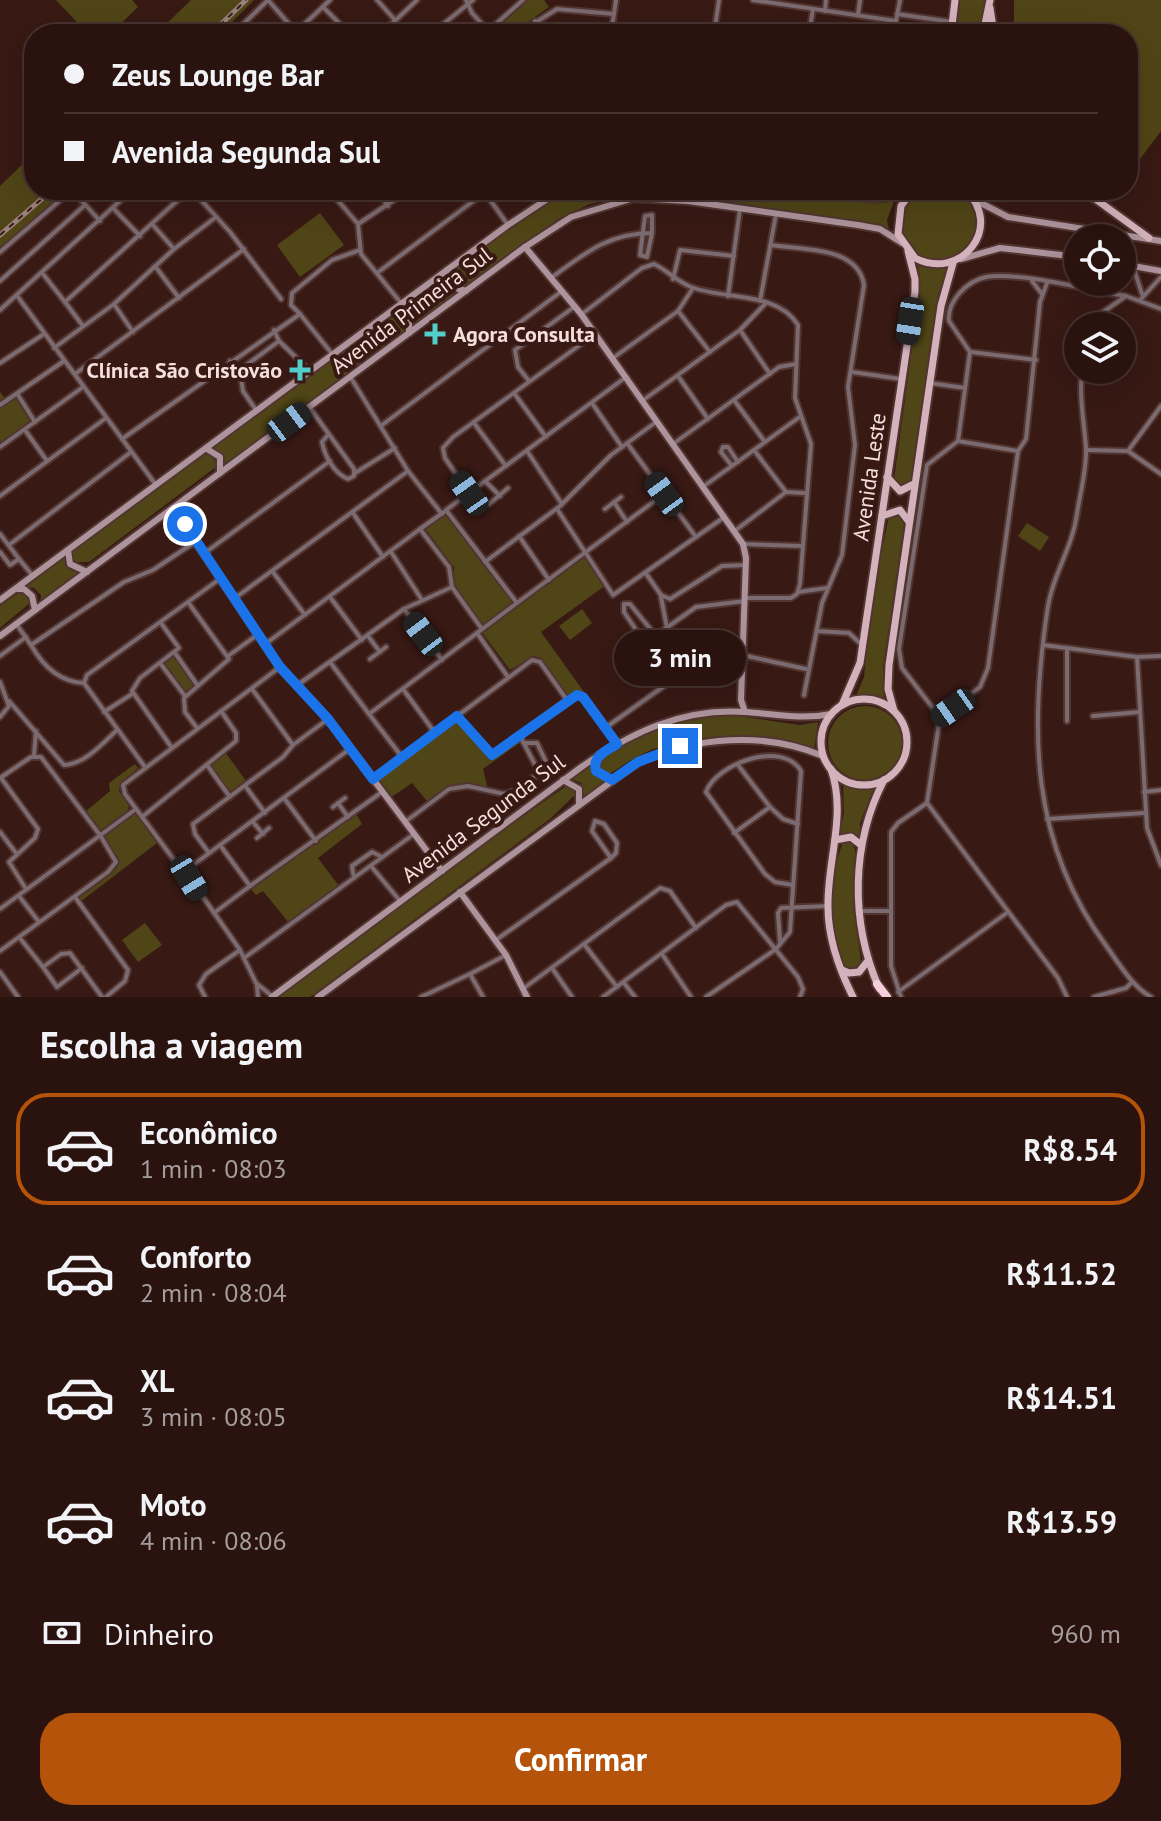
<!DOCTYPE html>
<html lang="pt">
<meta charset="utf-8">
<style>
:root{--surface:#2a130f;--page:#36201d;--text:#f1f3f6;--muted:#a59e9e;--line:#46322f;--accent:#b45309}
body{margin:0;font-family:"PT Sans",sans-serif;background:var(--page);color:var(--text);height:100vh;display:flex;flex-direction:column;font-size:30px;white-space:nowrap}
*{box-sizing:border-box;margin:0}
p{font-size:26px;color:var(--muted)}
.icon{flex:none;width:44px;height:44px;fill:none;stroke:currentColor;stroke-width:2;stroke-linecap:round;stroke-linejoin:round}
.map{position:relative;height:997px;overflow:hidden}
.panel{display:flex;flex-direction:column;background:var(--surface);flex:1}
.panel>*{flex:none}
.guide{position:absolute;left:24px;top:24px;width:1114px;height:176px;border-radius:32px;box-shadow:0 8px 32px #0002,0 0 0 2px var(--line);display:grid;align-content:center;height:176px;padding:0 40px;background:var(--surface)}
.buttons{position:absolute;left:1064px;top:224px;display:grid;gap:16px}
.buttons a{display:grid;place-items:center;width:72px;height:72px;border-radius:50%;background:var(--surface);box-shadow:0 8px 32px #0002,0 0 0 2px var(--line);font-size:40px}
.end{position:absolute;width:36px;height:36px;margin:-18px;border:10px solid #1a73e8;background:#fff;box-shadow:0 0 0 4px #fff}
.from{border-radius:50%}
.bubble{position:absolute;height:56px;border-radius:28px;background:var(--surface);box-shadow:0 8px 32px #0002,0 0 0 2px var(--line);font-size:26px;font-weight:700;line-height:56px;text-align:center}
.car{position:absolute;width:24px;height:48px;margin:-24px -12px;border-radius:10px;box-shadow:0 0 6px 2px #0007;background:linear-gradient(#222 24%,#8ab4d8 0 40%,#222 0 76%,#8ab4d8 0 86%,#222 0)}
.guide b{display:flex;align-items:center;gap:28px;height:76px;font-size:30px}
.guide b+b{border-top:2px solid var(--line)}
.guide i{width:20px;height:20px;background:var(--text)}
ul{padding:0;list-style:none}
li{display:flex;align-items:center;gap:24px;height:112px;margin:0 16px 12px;padding:0 24px;border:4px solid transparent;border-radius:32px}
li div{flex:1}
li b{display:block;font-size:30px}
li em{font-style:normal;font-weight:700}
li.current{border-color:var(--accent)}
li>.icon{width:72px;height:72px;stroke-width:1.5}
h2{padding:0 40px;font-size:36px;line-height:96px}
.pay{display:flex;align-items:center;gap:20px;height:88px;padding:0 40px;font-size:30px}
.pay p{margin-inline-start:auto}
.button{display:flex;gap:16px;margin-top:auto;padding:16px 40px}
.button a{flex:1;height:92px;border-radius:32px;background:var(--accent);color:#fff;font-size:32px;font-weight:700;line-height:92px;text-align:center}
.map>svg:first-child{display:block}
.green{fill:#504516}
.lines{fill:none;stroke-linecap:round;stroke-linejoin:round}
.street-casing{stroke:#523530;stroke-width:8}
.secondary-casing{stroke:#523530;stroke-width:10}
.primary-casing{stroke:#523530;stroke-width:11}
.highway-casing{stroke:#523530;stroke-width:12}
.street{stroke:#7b6a6f;stroke-width:4}
.secondary{stroke:#ad939b;stroke-width:6}
.primary{stroke:#d4b2bc;stroke-width:7}
.highway{stroke:#f8cedb;stroke-width:8}
.rail-casing{stroke:#9b817d;stroke-width:5}
.rail{stroke:#381914;stroke-width:2;stroke-dasharray:6;stroke-linecap:butt}
.route{stroke:#1a73e8;stroke-width:10}
.poi-dot{fill:#53cdc9;stroke:#381914;stroke-width:3}
.labels{text-anchor:middle;dominant-baseline:central;stroke-width:8;stroke-linejoin:round;paint-order:stroke}
.street-label{font-size:22px;fill:#f5dfdb;stroke:#381914}
.poi-label{font-size:22px;font-weight:bold;fill:#f5dfdb;stroke:#381914;text-anchor:start}
</style>
<div class="map">
<svg width="1161" height="997" viewBox="0 0 1161 997">
<rect width="100%" height="100%" fill="#381914"/>
<g class="green">
<polygon points="56,0 132,0 138,7 110,34 88,34"/>
<polygon points="191,0 254,0 220,34 156,34"/>
<polygon points="527,0 544,0 549,7 511,34 498,34 495,30"/>
<polygon points="956,0 987,0 981,34 951,34"/>
<polygon points="1014,0 1161,0 1161,131 1134,167 1128,169 1128,34 1014,34"/>
<polygon points="34,153 34,190 68,190 0,257 0,186"/>
<circle cx="939" cy="224" r="37"/>
<polygon points="573,190 700,190 692,196 643,193 590,204 558,219 463,289 451,286 448,276 452,271 512,224"/>
<polygon points="707,190 786,190 875,204 894,201 887,220 889,230 858,221 700,200"/>
<polygon points="320,213 344,245 300,277 277,245"/>
<polygon points="918,266 948,269 938,295 929,380 910,484 902,488 894,479 920,290"/>
<polygon points="443,276 446,290 456,295 412,328 413,319 403,306"/>
<polygon points="399,313 405,314 410,323 406,332 223,467 223,458 211,446 310,371"/>
<polygon points="0,392 6,400 16,394 33,419 0,443"/>
<polygon points="207,453 213,453 216,467 89,562 73,562 73,551 80,546"/>
<polygon points="446,512 516,604 585,551 606,585 541,632 584,692 569,699 540,658 534,656 510,670 481,631 510,607 483,626 453,582 454,567 424,527"/>
<polygon points="895,513 905,519 883,668 884,701 855,698 864,677 872,598 889,516"/>
<polygon points="1027,523 1049,537 1040,551 1018,536"/>
<polygon points="65,556 67,568 78,573 40,603 41,595 34,588 26,587"/>
<polygon points="20,592 26,594 31,602 0,628 0,606"/>
<polygon points="582,609 592,623 570,640 559,626"/>
<polygon points="175,653 197,686 185,694 161,662"/>
<circle cx="865" cy="743" r="37"/>
<path d="M731,715L800,725L818,722L814,751C776,731 703,733 662,746C643,752 624,764 608,775L599,772L600,758C640,729 682,717 731,715Z"/>
<path d="M457,720L490,760L519,740L521,742L483,769L488,790C463,777 448,786 427,801L412,783L390,798L377,779Z"/>
<polygon points="223,749 246,781 230,792 207,761"/>
<polygon points="592,762 595,774 606,781 584,797 581,783 570,778"/>
<polygon points="135,764 138,768 121,783 119,791 129,806 127,811 98,832 85,812 110,791 109,783"/>
<polygon points="569,784 577,793 550,819 310,997 276,997 401,902"/>
<polygon points="843,784 854,789 874,788 860,823 860,838 853,833 839,834 844,814"/>
<polygon points="133,814 137,815 157,843 80,902 77,897 117,868 118,859 104,836"/>
<polygon points="356,814 362,824 318,858 339,886 289,923 263,891 256,895 251,889"/>
<path d="M849,839L855,849V918L861,961L854,971L842,964C830,921 827,884 843,842Z"/>
<polygon points="145,923 162,945 138,962 122,940"/>
</g>
<g class="lines">
<defs>
<g id="street">
<polyline points="268,0 296,32"/>
<polyline points="377,0 395,20"/>
<polyline points="466,0 472,13 491,34"/>
<polyline points="753,0 896,21 900,0"/>
<polyline points="323,7 350,34"/>
<polyline points="825,11 826,0"/>
<polyline points="897,14 952,22"/>
<polyline points="858,15 860,0"/>
<polyline points="535,21 544,34"/>
<polyline points="390,25 399,34"/>
<polyline points="438,28 444,34"/>
<polyline points="488,31 523,0"/>
<polyline points="233,34 267,1"/>
<polyline points="294,34 330,0"/>
<polyline points="381,34 417,0"/>
<polyline points="431,34 473,0"/>
<polyline points="517,34 557,9 614,14"/>
<polyline points="611,34 616,0"/>
<polyline points="714,34 719,0"/>
<polyline points="809,34 813,9"/>
<polyline points="894,34 896,21"/>
<polyline points="72,190 100,221"/>
<polyline points="192,190 230,232 281,299"/>
<polyline points="329,190 358,224 409,190"/>
<polyline points="377,190 388,206"/>
<polyline points="483,190 508,225"/>
<polyline points="113,208 140,236"/>
<polyline points="358,224 361,254 401,303"/>
<polyline points="153,225 174,249"/>
<path d="M771,245C802,250 858,246 864,285L848,387L855,445L842,555L822,603L804,695"/>
<polyline points="0,252 72,190"/>
<polyline points="155,266 179,298"/>
<polyline points="1133,266 1142,294"/>
<polyline points="377,273 484,193"/>
<polyline points="43,274 65,302"/>
<path d="M551,278C585,253 609,233 652,233L647,257L640,255L645,216L652,215V233"/>
<polyline points="673,279 680,250 734,256"/>
<polyline points="0,281 85,205"/>
<polyline points="1032,281 1042,294"/>
<polyline points="1047,283 1040,302 1026,439 1018,451 988,668 980,687 940,717 927,803 1058,978 1067,997"/>
<polyline points="728,296 740,209"/>
<polyline points="18,297 156,485"/>
<polyline points="1140,300 1161,277"/>
<polyline points="760,301 776,214"/>
<polyline points="114,304 133,332"/>
<polyline points="0,310 132,190"/>
<polyline points="678,311 710,352"/>
<polyline points="300,314 333,355"/>
<path d="M582,314L642,268L654,264C667,270 676,281 691,287C725,300 777,291 798,325L795,398L811,444L800,584L797,594L791,598H745"/>
<polyline points="83,326 65,302 189,190"/>
<polyline points="1091,326 1096,317 1126,296 1161,309"/>
<polyline points="740,330 770,374"/>
<polyline points="595,334 453,437 443,448 445,458 469,493 626,377"/>
<polyline points="279,341 310,371"/>
<polyline points="54,348 114,304 174,249 216,217"/>
<polyline points="971,352 1036,360"/>
<polyline points="613,358 678,311 693,288"/>
<polyline points="230,361 240,370 279,341 274,330"/>
<polyline points="0,363 44,334"/>
<polyline points="240,370 243,391 256,410"/>
<path d="M1082,370C1079,397 1084,421 1086,448C1087,469 1080,493 1077,514C1072,549 1053,574 1048,606C1029,729 1030,843 1107,947C1120,965 1132,986 1151,997"/>
<polyline points="852,372 901,379"/>
<polyline points="75,374 244,249"/>
<polyline points="678,376 708,419"/>
<polyline points="351,378 408,471"/>
<polyline points="529,381 518,367 515,350 574,307"/>
<polyline points="930,383 965,388"/>
<polyline points="514,393 546,437"/>
<polyline points="18,395 35,422"/>
<polyline points="734,400 765,442"/>
<polyline points="642,401 740,330 765,304"/>
<polyline points="592,403 622,447"/>
<polyline points="0,405 64,361"/>
<polyline points="1161,406 1128,451 1161,474"/>
<path d="M310,408L354,469V476L348,479C334,473 325,457 322,442L327,436"/>
<polyline points="474,423 506,466"/>
<polyline points="382,425 562,291"/>
<polyline points="25,430 47,461"/>
<polyline points="122,439 300,314 291,305 292,293 332,260 360,250"/>
<polyline points="958,441 1018,451"/>
<polyline points="627,443 696,537"/>
<polyline points="673,444 779,367 796,364"/>
<polyline points="0,447 83,387"/>
<polyline points="754,450 786,492"/>
<polyline points="1086,450 1128,451"/>
<polyline points="527,451 562,504"/>
<polyline points="732,466 721,452 723,447 728,447 738,462"/>
<polyline points="355,473 395,448"/>
<polyline points="485,481 500,496"/>
<polyline points="704,486 801,416"/>
<polyline points="469,493 446,510 517,603 664,494"/>
<polyline points="0,496 106,418"/>
<polyline points="614,502 627,522"/>
<polyline points="489,504 508,488"/>
<polyline points="557,509 613,595 723,518"/>
<polyline points="605,509 621,497"/>
<polyline points="444,512 420,529 449,567 452,587"/>
<polyline points="353,513 383,557"/>
<polyline points="736,530 786,492 804,493"/>
<polyline points="0,534 19,559 10,565 0,552"/>
<polyline points="519,536 549,580"/>
<polyline points="743,544 802,546"/>
<polyline points="9,545 131,452"/>
<polyline points="206,552 330,461"/>
<polyline points="391,552 422,600"/>
<polyline points="19,559 33,576"/>
<polyline points="485,562 560,506 611,455 656,422"/>
<polyline points="273,572 305,615"/>
<polyline points="647,575 661,595 670,599 722,566 746,565"/>
<polyline points="798,592 827,588"/>
<polyline points="330,597 362,640"/>
<polyline points="661,597 667,628"/>
<polyline points="235,598 408,471 442,514"/>
<polyline points="188,602 229,659 184,698 185,712 197,728"/>
<polyline points="404,609 442,660"/>
<polyline points="161,623 179,648 140,678 132,691 172,748"/>
<polyline points="17,625 31,645 124,582 153,570 195,542"/>
<polyline points="817,631 849,633 862,645"/>
<polyline points="477,633 508,677"/>
<polyline points="368,636 380,652"/>
<polyline points="645,643 624,612 624,604 630,604 656,636"/>
<path d="M31,645C43,666 59,682 84,683"/>
<polyline points="264,645 420,529"/>
<polyline points="1043,645 1137,657 1161,656"/>
<polyline points="175,653 198,686"/>
<polyline points="742,655 806,669"/>
<polyline points="0,656 26,637"/>
<polyline points="228,656 257,635"/>
<polyline points="1137,657 1147,828 1161,865"/>
<polyline points="370,659 386,647"/>
<polyline points="330,662 369,714"/>
<polyline points="160,663 185,696"/>
<polyline points="0,682 9,706 0,717"/>
<polyline points="296,686 404,609 452,587 482,629"/>
<polyline points="403,689 435,733"/>
<path d="M9,701L64,765C85,764 102,744 117,730"/>
<polyline points="104,712 132,694"/>
<polyline points="457,716 492,755 567,700 580,695 616,743"/>
<path d="M939,716L902,668L899,649L927,465L958,441L970,352L949,321C947,301 967,281 986,277C1018,271 1091,291 1126,296"/>
<polyline points="1093,716 1140,712"/>
<polyline points="1067,721 1067,648"/>
<polyline points="605,728 667,684 667,675 645,643 696,607 745,601"/>
<polyline points="520,736 540,774"/>
<polyline points="293,745 328,719"/>
<polyline points="351,748 220,845 250,886 382,792"/>
<polyline points="34,755 36,731"/>
<polyline points="402,757 369,714 517,603"/>
<polyline points="207,765 230,797"/>
<polyline points="145,767 84,683 87,675 221,578"/>
<polyline points="0,778 31,757 41,757 100,835 116,862 108,872 0,951"/>
<polyline points="1,778 38,829 35,838 9,862 26,889"/>
<polyline points="373,779 532,660 540,662 567,700"/>
<polyline points="246,787 265,813"/>
<polyline points="1144,792 1161,790"/>
<polyline points="284,798 316,841"/>
<polyline points="338,803 348,817"/>
<polyline points="333,807 345,798"/>
<polyline points="770,807 783,819 798,824"/>
<polyline points="142,817 236,741 236,733 221,711"/>
<polyline points="1047,819 1144,813"/>
<polyline points="253,822 263,834"/>
<polyline points="405,822 449,789 468,786 504,794 517,790 548,766 537,743 525,743"/>
<polyline points="0,832 16,853"/>
<polyline points="734,833 770,807 738,765"/>
<polyline points="257,838 269,828"/>
<polyline points="220,845 185,871 180,868 125,794 123,785 280,667"/>
<polyline points="209,853 195,834 193,824 283,757 293,745 252,689"/>
<polyline points="371,866 400,901"/>
<polyline points="185,871 240,950 256,983 272,996"/>
<polyline points="354,878 352,866 372,852 382,857"/>
<polyline points="19,896 39,922"/>
<polyline points="75,897 128,970 125,981 106,997"/>
<polyline points="0,909 136,809"/>
<polyline points="858,911 891,911"/>
<polyline points="214,913 250,886"/>
<polyline points="19,937 43,967 61,954 70,953 102,997"/>
<polyline points="496,940 611,858 616,853 617,843 604,824 595,821 592,831 611,858"/>
<polyline points="780,941 778,913 781,908 828,906"/>
<polyline points="584,944 617,987"/>
<polyline points="662,954 691,997"/>
<polyline points="244,958 414,834"/>
<polyline points="43,967 57,987 82,968"/>
<polyline points="552,968 572,997"/>
<polyline points="0,972 18,997"/>
<polyline points="624,983 635,997"/>
<polyline points="257,985 258,997"/>
<polyline points="524,988 660,888 670,891 696,928"/>
<polyline points="898,992 1008,912"/>
<polyline points="205,997 199,985 206,974 240,950"/>
<polyline points="421,997 470,974"/>
<polyline points="483,997 470,974 506,955"/>
<polyline points="603,997 726,905 737,902 798,977 803,989 800,997"/>
<path d="M706,997L776,949L790,932L801,771C782,739 716,764 706,792L765,874L775,882L793,885"/>
<polyline points="901,997 891,966 891,832 898,823 927,803"/>
<polyline points="1094,997 1126,988 1132,982"/>
</g>
<g id="secondary">
<polyline points="810,190 876,199 913,190"/>
<polyline points="691,200 705,190"/>
<polyline points="975,200 1008,217 1161,241"/>
<polyline points="525,247 581,314 743,544 746,558 741,700 745,712"/>
<polyline points="961,259 1000,248 1078,257"/>
<polyline points="1122,264 1161,271"/>
<polyline points="447,270 449,286 466,291"/>
<polyline points="393,311 403,311 409,316 409,333"/>
<polyline points="207,449 220,457 220,473"/>
<polyline points="173,508 280,667 328,719 442,871"/>
<polyline points="68,550 70,564 87,572"/>
<polyline points="18,589 24,589 32,596 35,610"/>
<polyline points="0,600 508,225 561,190"/>
<polyline points="0,636 525,247 571,217 634,198 688,201 858,225 880,229 902,243"/>
<polyline points="598,756 596,771 612,780"/>
<polyline points="563,780 579,789 579,805"/>
<polyline points="460,892 506,955 527,997"/>
<path d="M272,997L580,768C630,733 683,707 746,712C775,714 801,720 831,714"/>
<path d="M318,997L638,762C696,737 764,731 823,756"/>
</g>
<g id="primary">
<polyline points="990,8 994,34"/>
<polyline points="951,34 955,0"/>
<polyline points="983,34 990,0"/>
<path d="M913,190L901,206L898,234L915,258C961,282 1005,226 965,190"/>
<polyline points="1083,190 1149,238"/>
<polyline points="887,477 900,491 914,484"/>
<polyline points="882,516 900,510 909,522"/>
<circle cx="864" cy="742" r="43"/>
<polyline points="842,705 860,663 915,292 915,279 908,251"/>
<polyline points="894,711 888,689 889,665 941,306 953,263"/>
<path d="M831,769C847,815 827,860 828,907C828,939 839,969 853,997"/>
<polyline points="835,840 851,837 861,845"/>
<polyline points="842,970 849,973 859,972 867,962"/>
<path d="M879,988C850,922 851,844 884,780"/>
</g>
<polyline id="highway" points="877,984 887,997"/>
</defs>
<use href="#street" class="street-casing"/>
<use href="#secondary" class="secondary-casing"/>
<use href="#primary" class="primary-casing"/>
<use href="#highway" class="highway-casing"/>
<use href="#street" class="street"/>
<use href="#secondary" class="secondary"/>
<use href="#primary" class="primary"/>
<use href="#highway" class="highway"/>
<defs>
<g id="rail">
<polyline points="211,34 246,0"/>
<polyline points="0,235 52,190"/>
</g>
</defs>
<use href="#rail" class="rail-casing"/>
<use href="#rail" class="rail"/>
</g>
<g class="lines">
<path class="route" d="M185,524L280,667L328,719L373,779L457,716L492,755L577,695L583,697L617,744C606,751 592,756 596,771L612,780L638,762L680,746"/>
</g>
<g class="poi-dot">
<path d="M431 322h8v8h8v8h-8v8h-8v-8h-8v-8h8z"/>
<path d="M296 358h8v8h8v8h-8v8h-8v-8h-8v-8h8z"/>
</g>
<g class="labels">
<g class="street-label">
<text transform="translate(411 310) rotate(-37)">Avenida Primeira Sul</text>
<text transform="translate(869 477) rotate(-82)">Avenida Leste</text>
<text transform="translate(483 818) rotate(-37)">Avenida Segunda Sul</text>
</g>
<g class="poi-label">
<text x="453" y="334">Agora Consulta</text>
<text x="282" y="370" text-anchor="end">Clínica São Cristovão</text>
</g>
</g>
</svg>
<div class="buttons">
<a><svg class="icon" aria-label="locate" viewBox="0 0 24 24"><circle cx="12" cy="12" r="6"/><path d="M12 2v4M12 18v4M2 12h4M18 12h4"/></svg></a>
<a><svg class="icon" aria-label="layers" viewBox="0 0 24 24"><path d="M12 4l9 5-9 5-9-5zM3 14l9 5 9-5"/></svg></a>
</div>
<i class="end from" style="left:185px;top:524px"></i>
<i class="end" style="left:680px;top:746px"></i>
<div class="bubble" style="left:614px;top:630px;width:132px">3 min</div>
<i class="car" style="left:910px;top:321px;rotate:189deg"></i>
<i class="car" style="left:289px;top:422px;rotate:53deg"></i>
<i class="car" style="left:469px;top:493px;rotate:325deg"></i>
<i class="car" style="left:664px;top:494px;rotate:324deg"></i>
<i class="car" style="left:423px;top:634px;rotate:323deg"></i>
<i class="car" style="left:953px;top:708px;rotate:235deg"></i>
<i class="car" style="left:189px;top:878px;rotate:149deg"></i>
<div class="guide">
<b><i class="from"></i>Zeus Lounge Bar</b>
<b><i></i>Avenida Segunda Sul</b>
</div>
</div>
<section class="panel">
<h2>Escolha a viagem</h2>
<ul>
<li class="current"><svg class="icon" aria-label="car" viewBox="0 0 24 24"><path d="M5 17H2v-5l4-1 3-4h7l3 4 3 1v5h-3M9 17h6M6 11h13"/><circle cx="7" cy="17" r="2"/><circle cx="17" cy="17" r="2"/></svg><div><b>Econômico</b><p>1 min · 08:03</p></div><em>R$8.54</em></li>
<li><svg class="icon" aria-label="car" viewBox="0 0 24 24"><path d="M5 17H2v-5l4-1 3-4h7l3 4 3 1v5h-3M9 17h6M6 11h13"/><circle cx="7" cy="17" r="2"/><circle cx="17" cy="17" r="2"/></svg><div><b>Conforto</b><p>2 min · 08:04</p></div><em>R$11.52</em></li>
<li><svg class="icon" aria-label="car" viewBox="0 0 24 24"><path d="M5 17H2v-5l4-1 3-4h7l3 4 3 1v5h-3M9 17h6M6 11h13"/><circle cx="7" cy="17" r="2"/><circle cx="17" cy="17" r="2"/></svg><div><b>XL</b><p>3 min · 08:05</p></div><em>R$14.51</em></li>
<li><svg class="icon" aria-label="car" viewBox="0 0 24 24"><path d="M5 17H2v-5l4-1 3-4h7l3 4 3 1v5h-3M9 17h6M6 11h13"/><circle cx="7" cy="17" r="2"/><circle cx="17" cy="17" r="2"/></svg><div><b>Moto</b><p>4 min · 08:06</p></div><em>R$13.59</em></li>
</ul>
<div class="pay"><svg class="icon" aria-label="cash" viewBox="0 0 24 24"><path d="M3 7h18v10H3z"/><circle cx="12" cy="12" r="2"/></svg>Dinheiro<p>960 m</p></div>
<div class="button"><a>Confirmar</a></div>
</section>
